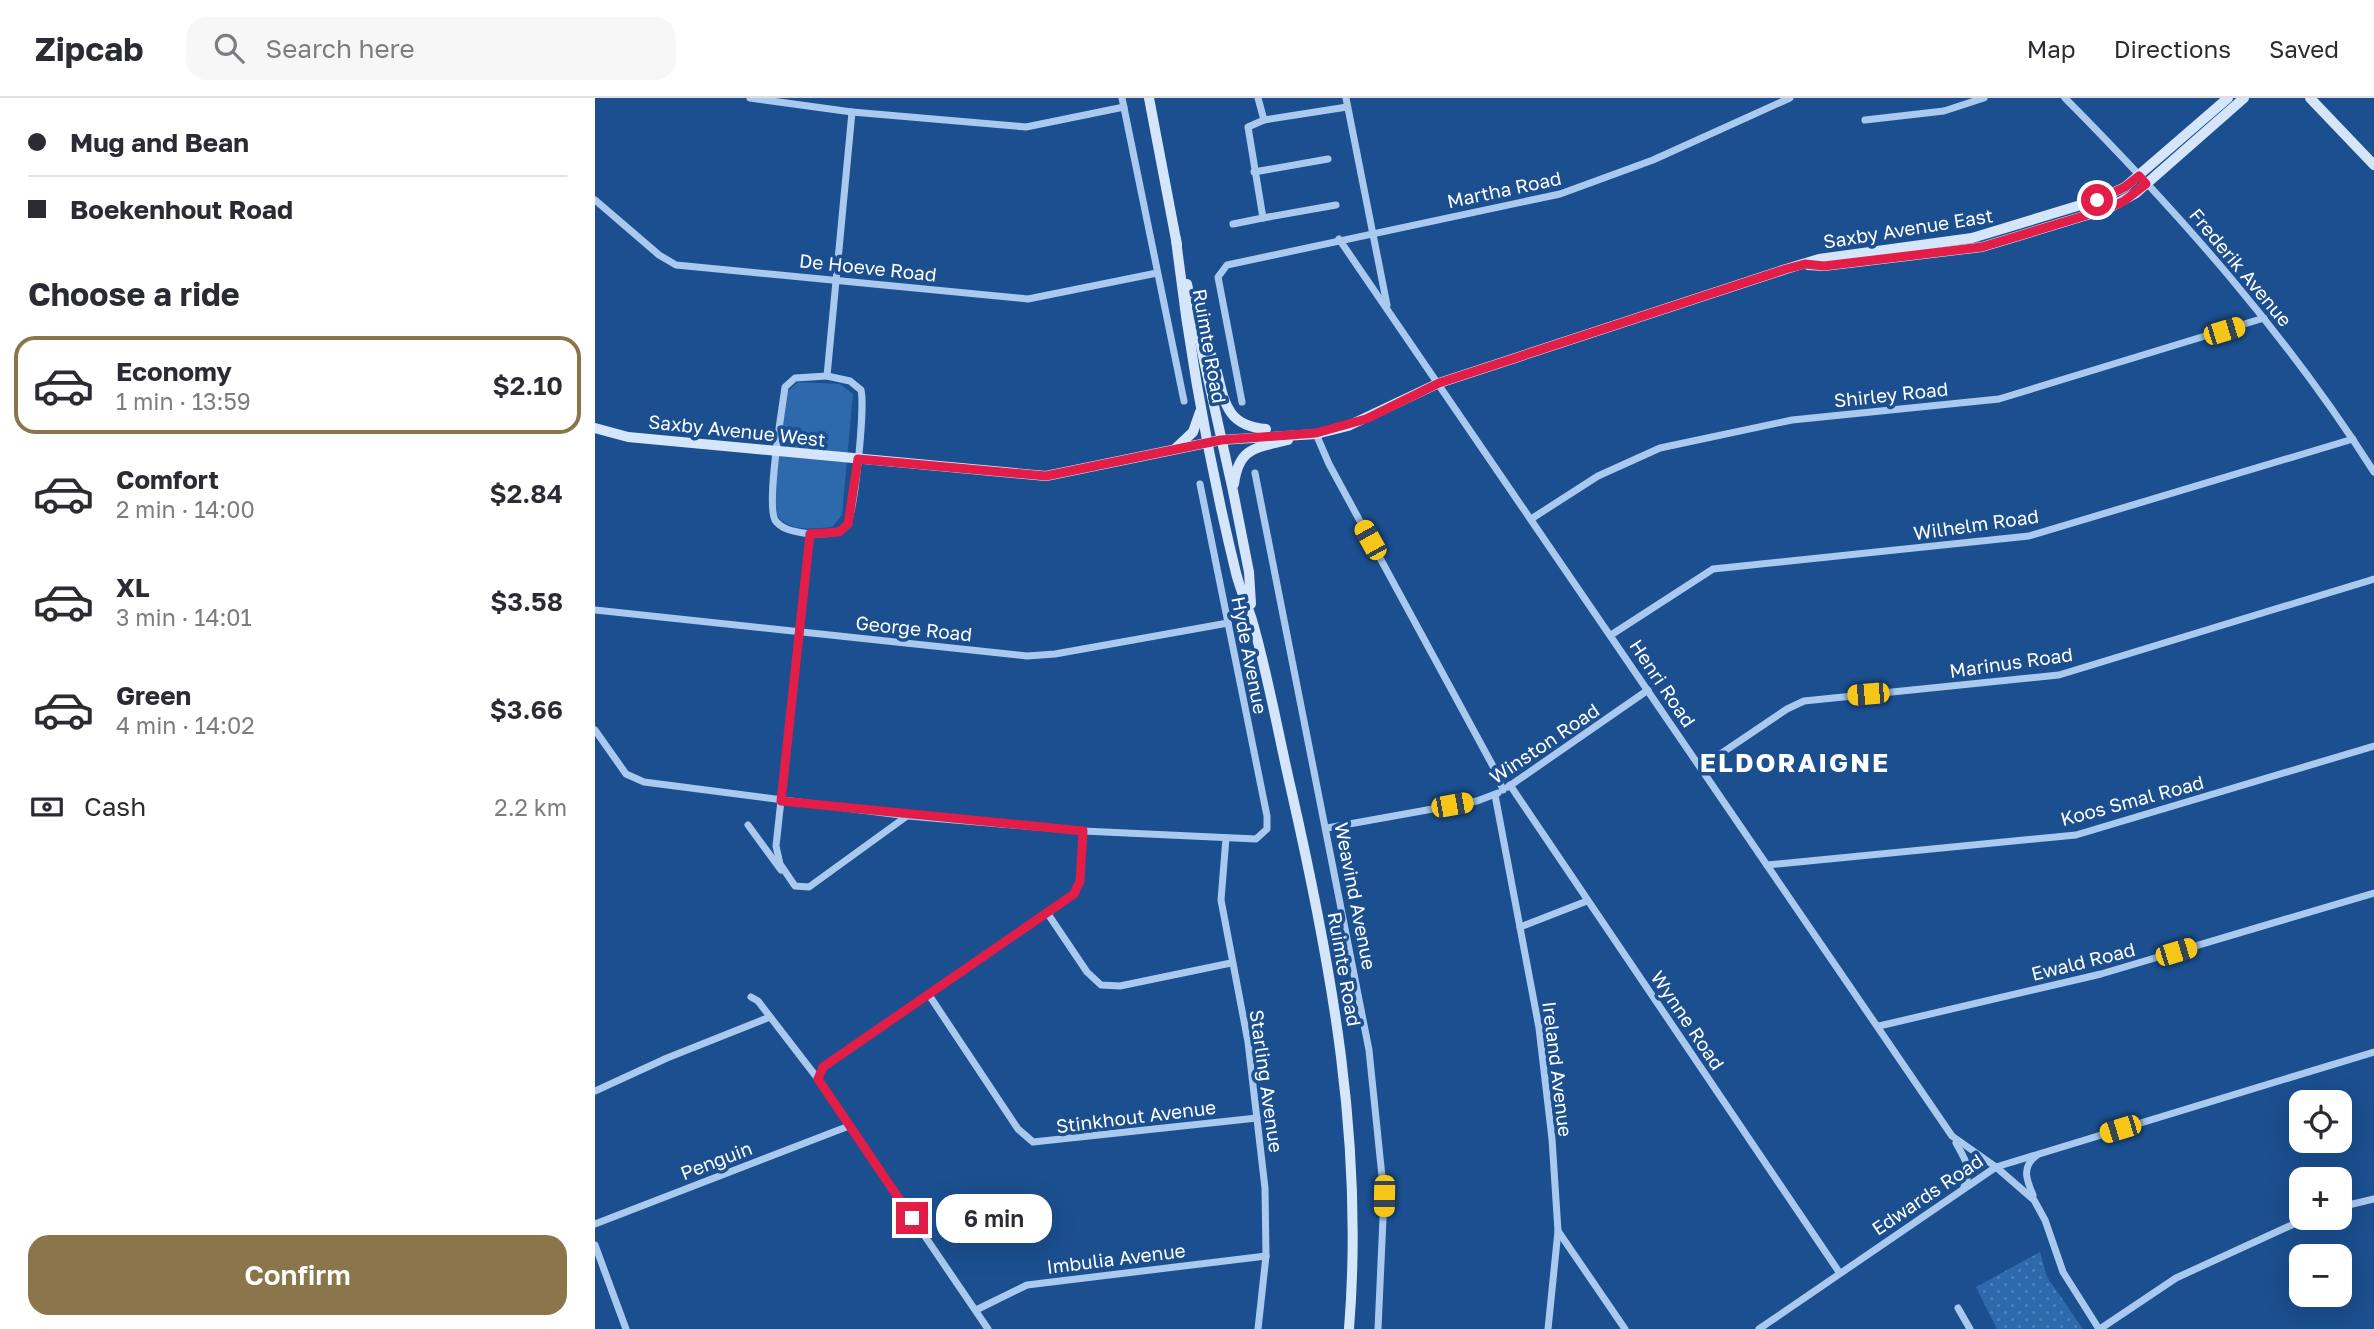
<!DOCTYPE html>
<meta charset="utf-8">
<style>
:root{--surface:#fff;--page:#f7f7f7;--text:#2b2b33;--muted:#7c7c81;--line:#e1e1e2;--accent:#8a764a}
body{margin:0;font-family:"Golos Text",sans-serif;background:var(--page);color:var(--text);height:100vh;display:flex;flex-direction:column;font-size:26px;white-space:nowrap}
*{box-sizing:border-box;margin:0}
p{font-size:23px;color:var(--muted)}
.icon{flex:none;width:38px;height:38px;fill:none;stroke:currentColor;stroke-width:2;stroke-linecap:round;stroke-linejoin:round}
.map{position:relative;flex:1;overflow:hidden}
.side{display:flex;flex-direction:column;background:var(--surface);width:595px}
.side>*{flex:none}
.hud{display:grid;align-content:center;height:154px;padding:0 28px;background:var(--surface)}
.tools{position:absolute;left:1694px;top:992px;display:grid;gap:14px}
.tools a{display:grid;place-items:center;width:63px;height:63px;border-radius:14px;background:var(--surface);box-shadow:0 7px 28px #0002;font-size:35px}
.end{position:absolute;width:32px;height:32px;margin:-16px;border:9px solid #e11d48;background:#fff;box-shadow:0 0 0 4px #fff}
.from{border-radius:50%}
.bubble{position:absolute;height:49px;border-radius:21px;background:var(--surface);box-shadow:0 7px 28px #0002;font-size:23px;font-weight:600;line-height:49px;text-align:center}
.car{position:absolute;width:21px;height:42px;margin:-21px -10px;border-radius:9px;box-shadow:0 0 5px 2px #0007;background:linear-gradient(#f5c518 24%,#345 0 40%,#f5c518 0 76%,#345 0 86%,#f5c518 0)}
.hud b{display:flex;align-items:center;gap:24px;height:66px;font-size:26px}
.hud b+b{border-top:2px solid var(--line)}
.hud i{width:18px;height:18px;background:var(--text)}
ul{padding:0;list-style:none}
li{display:flex;align-items:center;gap:21px;height:98px;margin:0 14px 10px;padding:0 14px;border:4px solid transparent;border-radius:21px}
li div{flex:1}
li b{display:block;font-size:26px}
li em{font-style:normal;font-weight:600}
li.on{border-color:var(--accent)}
li>.icon{width:63px;height:63px;stroke-width:1.5}
h2{padding:0 28px;font-size:32px;line-height:84px}
.pay{display:flex;align-items:center;gap:18px;height:77px;padding:0 28px;font-size:26px}
.pay p{margin-inline-start:auto}
.button{display:flex;gap:14px;margin-top:auto;padding:14px 28px}
.button a{flex:1;height:80px;border-radius:21px;background:var(--accent);color:#fff;font-size:28px;font-weight:600;line-height:80px;text-align:center}
header{display:flex;align-items:center;gap:42px;box-sizing:border-box;height:98px;padding:0 35px;background:var(--surface);border-bottom:2px solid var(--line)}
header strong{font-size:33px}
nav{display:flex;gap:38px;margin-inline-start:auto;font-size:24px}
.search{width:490px;height:63px;background:var(--page);display:flex;align-items:center;gap:18px;box-sizing:border-box;padding:0 24px;border-radius:21px;color:var(--muted);font-size:26px}
main{display:flex;flex:1;min-height:0}
.map>svg:first-child{display:block}
.grass{fill:url(#grass-dots)}
.park{fill:#2e69ad}
.lines{fill:none;stroke-linecap:round;stroke-linejoin:round}
.street{stroke:#a9c9ee;stroke-width:7}
.secondary{stroke:#d6e6fa;stroke-width:10}
.route{stroke:#e11d48;stroke-width:9}
.labels{text-anchor:middle;dominant-baseline:central;stroke-width:7;stroke-linejoin:round;paint-order:stroke}
.street-label{font-size:19px;fill:#fff;stroke:#1b4f8f}
.district-label{font-size:26px;font-weight:bold;letter-spacing:2px;fill:#fff;stroke:#1b4f8f}
</style>
<header>
<strong>Zipcab</strong>
<div class="search"><svg class="icon" aria-label="search" viewBox="0 0 24 24"><circle cx="10" cy="10" r="6"/><path d="M15 15l6 6"/></svg>Search here</div>
<nav><a>Map</a><a>Directions</a><a>Saved</a></nav>
</header>
<main>
<section class="side">
<div class="hud">
<b><i class="from"></i>Mug and Bean</b>
<b><i></i>Boekenhout Road</b>
</div>
<h2>Choose a ride</h2>
<ul>
<li class="on"><svg class="icon" aria-label="car" viewBox="0 0 24 24"><path d="M5 17H2v-5l4-1 3-4h7l3 4 3 1v5h-3M9 17h6M6 11h13"/><circle cx="7" cy="17" r="2"/><circle cx="17" cy="17" r="2"/></svg><div><b>Economy</b><p>1 min · 13:59</p></div><em>$2.10</em></li>
<li><svg class="icon" aria-label="car" viewBox="0 0 24 24"><path d="M5 17H2v-5l4-1 3-4h7l3 4 3 1v5h-3M9 17h6M6 11h13"/><circle cx="7" cy="17" r="2"/><circle cx="17" cy="17" r="2"/></svg><div><b>Comfort</b><p>2 min · 14:00</p></div><em>$2.84</em></li>
<li><svg class="icon" aria-label="car" viewBox="0 0 24 24"><path d="M5 17H2v-5l4-1 3-4h7l3 4 3 1v5h-3M9 17h6M6 11h13"/><circle cx="7" cy="17" r="2"/><circle cx="17" cy="17" r="2"/></svg><div><b>XL</b><p>3 min · 14:01</p></div><em>$3.58</em></li>
<li><svg class="icon" aria-label="car" viewBox="0 0 24 24"><path d="M5 17H2v-5l4-1 3-4h7l3 4 3 1v5h-3M9 17h6M6 11h13"/><circle cx="7" cy="17" r="2"/><circle cx="17" cy="17" r="2"/></svg><div><b>Green</b><p>4 min · 14:02</p></div><em>$3.66</em></li>
</ul>
<div class="pay"><svg class="icon" aria-label="cash" viewBox="0 0 24 24"><path d="M3 7h18v10H3z"/><circle cx="12" cy="12" r="2"/></svg>Cash<p>2.2 km</p></div>
<div class="button"><a>Confirm</a></div>
</section>
<div class="map">
<svg width="1779" height="1231" viewBox="0 0 1779 1231">
<defs>
<pattern id="grass-dots" width="8" height="8" patternUnits="userSpaceOnUse" patternTransform="scale(1.75)"><rect width="8" height="8" fill="#2e69ad"/><path d="M2 2h.1M6 6h.1" fill="none" stroke="#4d80b9" stroke-width="1.8" stroke-linecap="round"/></pattern>
</defs>
<rect width="100%" height="100%" fill="#1b4f8f"/>
<polygon class="grass" points="1445,1154 1452,1179 1488,1231 1402,1231 1381,1189"/>
<path class="park" d="M203,284L245,286L258,296L247,417L237,429C214,431 189,435 178,410L191,295Z"/>
<g class="lines">
<g class="street">
<polyline points="155,0 257,14 431,29 529,9"/>
<polyline points="527,0 589,303"/>
<polyline points="663,0 669,22"/>
<polyline points="751,0 792,207"/>
<path d="M1470,0C1584,115 1692,237 1779,374"/>
<path d="M257,14L232,278L200,280L190,289C187,312 171,406 180,422C187,433 204,434 215,436L181,748L185,766L200,788L214,789L312,718"/>
<polyline points="1270,22 1349,13 1389,0"/>
<polyline points="659,74 733,61"/>
<polyline points="0,102 64,157 81,167 433,201 562,175"/>
<polyline points="741,107 668,120 653,29 669,22 752,9"/>
<polyline points="638,126 668,120"/>
<polyline points="744,141 1357,1038 1401,1069 1439,1102 1450,1122 1468,1174 1504,1231"/>
<polyline points="647,304 623,179 632,167 965,96 1058,62 1195,0"/>
<polyline points="721,336 734,366 899,670 908,692"/>
<polyline points="660,375 774,952 789,1098 783,1231"/>
<polyline points="936,421 1003,378 1065,350 1197,322 1404,301 1669,220"/>
<path d="M215,436C227,435 243,438 251,428C260,417 270,308 266,292L255,283L232,278"/>
<polyline points="0,512 432,558 460,556 633,525"/>
<polyline points="1016,537 1118,471 1434,438 1758,341"/>
<polyline points="0,632 31,676 49,684 313,718 488,733 661,741 672,731 672,718 605,386"/>
<polyline points="1106,669 1192,611 1209,603 1464,577 1779,481"/>
<polyline points="915,687 1244,1174"/>
<polyline points="913,689 1053,592"/>
<polyline points="900,697 944,930 957,1041 963,1133 1030,1231"/>
<polyline points="153,727 186,772"/>
<polyline points="732,730 882,703 903,695"/>
<polyline points="631,740 626,802 653,944 670,1090 671,1158 663,1231"/>
<polyline points="1172,767 1481,737 1779,648"/>
<polyline points="453,816 492,874 506,887 525,888 636,865"/>
<polyline points="925,829 992,803"/>
<polyline points="334,897 423,1031 438,1044 662,1020"/>
<polyline points="156,899 163,903 223,981 393,1231"/>
<polyline points="1284,928 1506,876 1779,795"/>
<polyline points="223,981 228,969 479,796 485,783 488,733"/>
<polyline points="0,993 72,960 175,919"/>
<path d="M1361,1045C1370,1061 1378,1072 1369,1089"/>
<path d="M1438,1097C1432,1083 1426,1069 1441,1058"/>
<polyline points="1745,1109 1779,1101"/>
<polyline points="1727,1120 1735,1123 1741,1120"/>
<polyline points="0,1126 254,1028"/>
<polyline points="0,1147 31,1231"/>
<polyline points="1363,1210 1375,1231"/>
<polyline points="381,1212 432,1187 671,1158"/>
<polyline points="953,1231 963,1133"/>
<polyline points="1164,1231 1401,1069 1779,954"/>
<polyline points="1505,1231 1581,1180 1712,1120"/>
</g>
<g class="secondary">
<polyline points="554,0 582,147"/>
<polyline points="1715,0 1779,67"/>
<path d="M581,141C594,253 614,365 641,475C645,491 652,506 657,522C673,577 683,635 696,691C737,871 769,1045 754,1231"/>
<polyline points="1213,167 1229,168 1387,149 1512,111 1541,95 1649,0"/>
<polyline points="592,186 638,393 654,474 656,506"/>
<path d="M609,245C634,278 615,327 671,331"/>
<polyline points="0,330 33,339 451,378 626,342 721,336 753,328 844,285 1191,171 1224,161 1377,140 1502,102 1530,89 1633,0"/>
<polyline points="580,351 598,334 605,314"/>
<path d="M639,386C644,348 662,350 693,342"/>
</g>
</g>
<g class="lines">
<polyline class="route" points="317,1120 223,981 228,969 479,796 485,783 488,733 186,703 215,436 244,434 253,426 263,361 451,378 626,342 721,335 771,321 844,285 1191,171 1210,166 1229,168 1387,149 1512,111 1529,103 1551,86 1544,78 1530,89 1502,102"/>
</g>
<g class="labels">
<g class="street-label">
<text transform="translate(909 91) rotate(-12)">Martha Road</text>
<text transform="translate(1313 130) rotate(-9)">Saxby Avenue East</text>
<text transform="translate(273 169) rotate(6)">De Hoeve Road</text>
<text transform="translate(1646 169) rotate(50)">Frederik Avenue</text>
<text transform="translate(615 248) rotate(80)">Ruimte Road</text>
<text transform="translate(1296 296) rotate(-6)">Shirley Road</text>
<text transform="translate(142 332) rotate(6)">Saxby Avenue West</text>
<text transform="translate(1381 426) rotate(-8)">Wilhelm Road</text>
<text transform="translate(319 530) rotate(6)">George Road</text>
<text transform="translate(655 557) rotate(79)">Hyde Avenue</text>
<text transform="translate(1416 564) rotate(-8)">Marinus Road</text>
<text transform="translate(1068 585) rotate(56)">Henri Road</text>
<text transform="translate(949 645) rotate(-34)">Winston Road</text>
<text transform="translate(1537 702) rotate(-15)">Koos Smal Road</text>
<text transform="translate(761 798) rotate(79)">Weavind Avenue</text>
<text transform="translate(1488 863) rotate(-14)">Ewald Road</text>
<text transform="translate(750 871) rotate(80)">Ruimte Road</text>
<text transform="translate(1093 922) rotate(56)">Wynne Road</text>
<text transform="translate(963 971) rotate(83)">Ireland Avenue</text>
<text transform="translate(672 983) rotate(82)">Starling Avenue</text>
<text transform="translate(541 1018) rotate(-7)">Stinkhout Avenue</text>
<text transform="translate(121 1062) rotate(-21)">Penguin</text>
<text transform="translate(1332 1096) rotate(-34)">Edwards Road</text>
<text transform="translate(521 1160) rotate(-7)">Imbulia Avenue</text>
</g>
<g class="district-label">
<text x="1200" y="664">ELDORAIGNE</text>
</g>
</g>
</svg>
<div class="tools">
<a><svg class="icon" aria-label="locate" viewBox="0 0 24 24"><circle cx="12" cy="12" r="6"/><path d="M12 2v4M12 18v4M2 12h4M18 12h4"/></svg></a>
<a>+</a>
<a>−</a>
</div>
<i class="end from" style="left:1502px;top:102px"></i>
<i class="end" style="left:317px;top:1120px"></i>
<div class="bubble" style="left:341px;top:1096px;width:116px">6 min</div>
<i class="car" style="left:1629px;top:233px;rotate:73deg"></i>
<i class="car" style="left:775px;top:442px;rotate:331deg"></i>
<i class="car" style="left:1273px;top:596px;rotate:265deg"></i>
<i class="car" style="left:857px;top:707px;rotate:80deg"></i>
<i class="car" style="left:1581px;top:854px;rotate:73deg"></i>
<i class="car" style="left:1525px;top:1031px;rotate:253deg"></i>
<i class="car" style="left:789px;top:1098px;rotate:181deg"></i>
</div>
</main>
